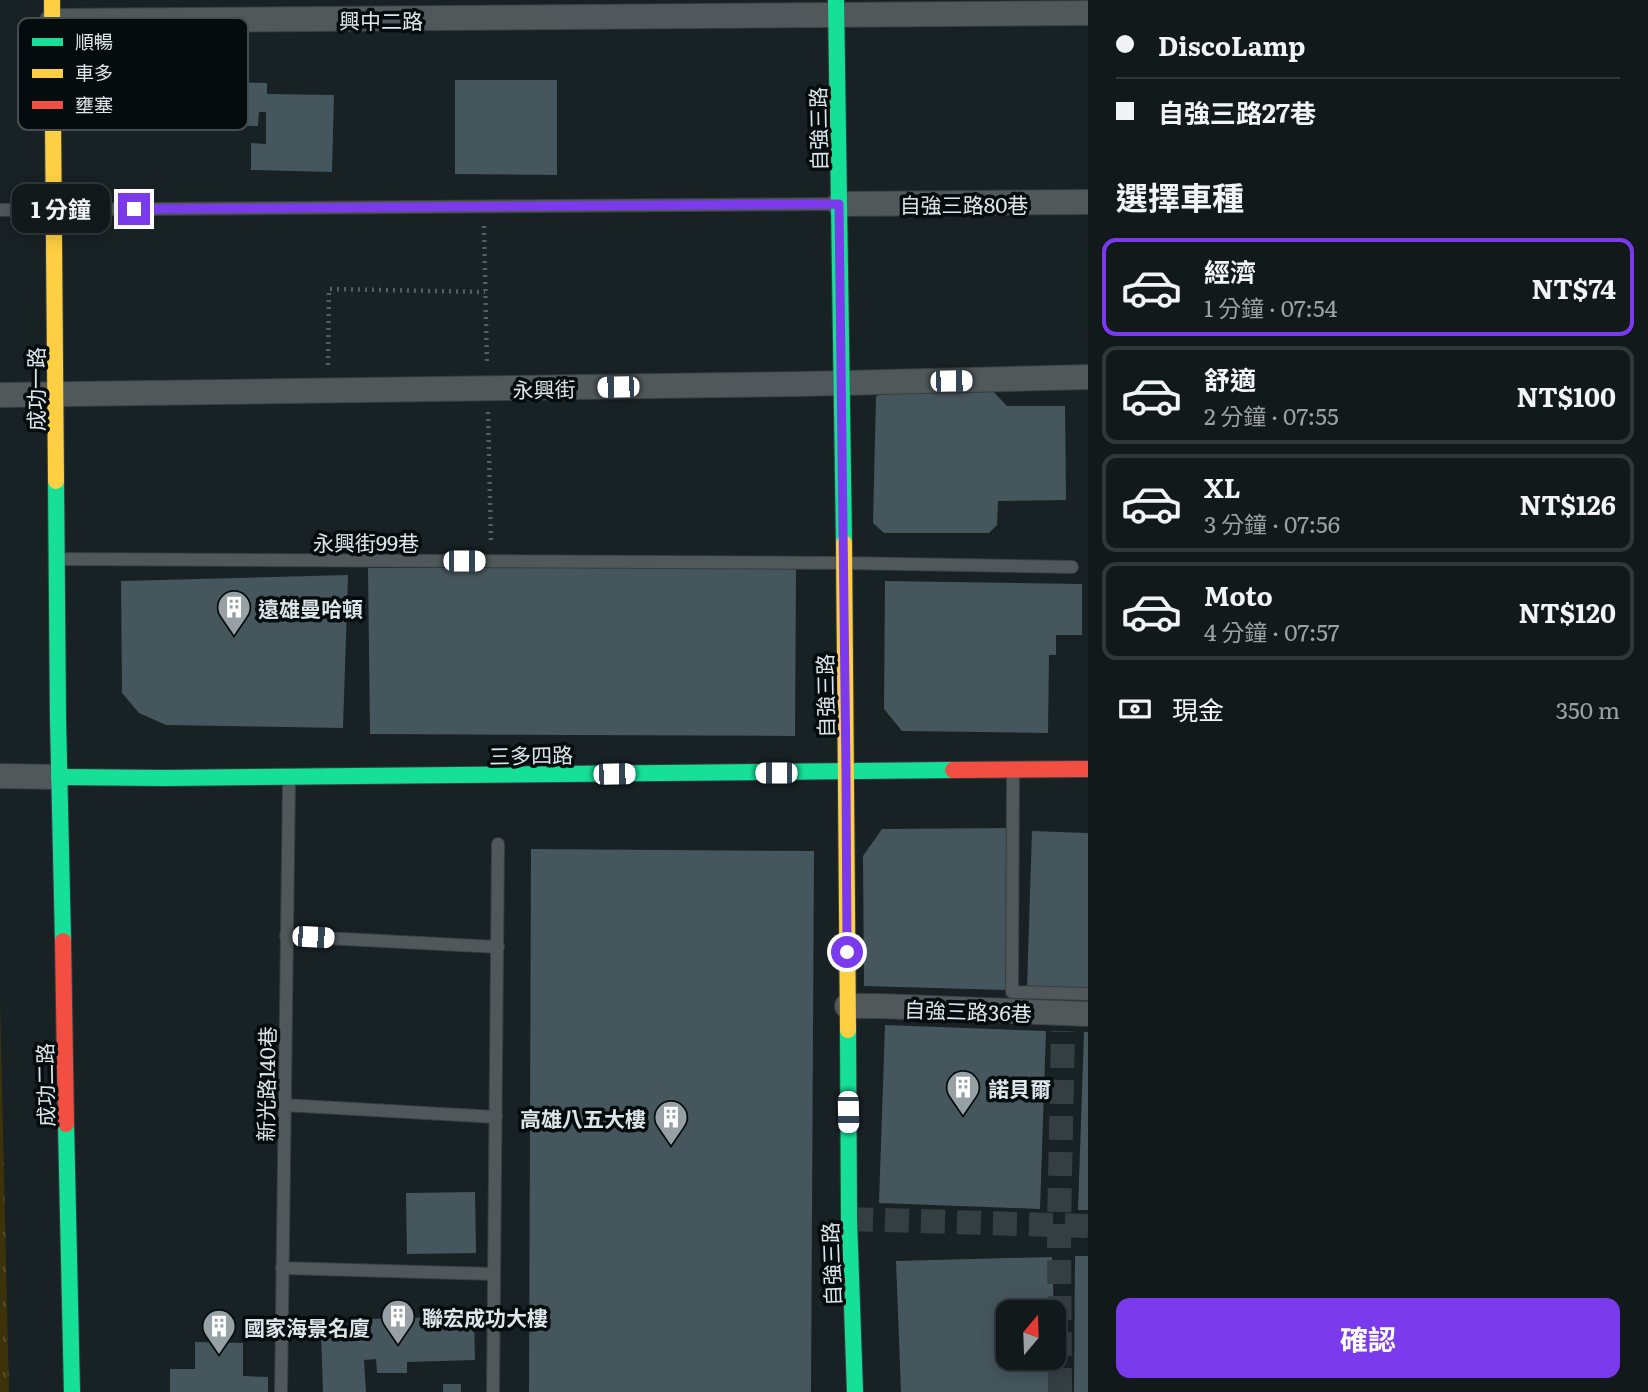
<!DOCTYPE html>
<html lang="zh-TW">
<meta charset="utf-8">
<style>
:root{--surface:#12191b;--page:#1f2628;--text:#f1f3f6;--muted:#9ca0a3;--line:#31383a;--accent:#7c3aed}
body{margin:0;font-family:Literata,"Noto Sans TC",serif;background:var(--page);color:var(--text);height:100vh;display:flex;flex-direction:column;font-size:26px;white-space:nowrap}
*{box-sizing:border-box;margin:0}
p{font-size:23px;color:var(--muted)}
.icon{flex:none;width:38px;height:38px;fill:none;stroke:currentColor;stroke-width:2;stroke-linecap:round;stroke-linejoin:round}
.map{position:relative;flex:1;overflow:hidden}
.drawer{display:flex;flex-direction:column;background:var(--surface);width:560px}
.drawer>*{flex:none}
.top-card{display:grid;align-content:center;height:154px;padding:0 28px;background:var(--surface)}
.needle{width:46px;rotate:19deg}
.fabs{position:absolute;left:996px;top:1300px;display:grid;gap:14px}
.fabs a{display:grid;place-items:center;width:70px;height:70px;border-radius:14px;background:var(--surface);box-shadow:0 4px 18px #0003,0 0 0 2px var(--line);font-size:35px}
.end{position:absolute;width:32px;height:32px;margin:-16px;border:9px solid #7c3aed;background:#fff;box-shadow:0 0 0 4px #fff}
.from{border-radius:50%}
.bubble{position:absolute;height:49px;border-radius:14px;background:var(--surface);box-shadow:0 4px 18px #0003,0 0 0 2px var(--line);font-size:23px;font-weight:700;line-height:49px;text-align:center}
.car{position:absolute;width:21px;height:42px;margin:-21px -10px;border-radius:9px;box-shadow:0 0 5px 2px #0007;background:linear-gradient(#fff 24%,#345 0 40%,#fff 0 76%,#345 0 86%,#fff 0)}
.top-card b{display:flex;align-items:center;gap:24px;height:66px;font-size:26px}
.top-card b+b{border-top:2px solid var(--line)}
.top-card i{width:18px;height:18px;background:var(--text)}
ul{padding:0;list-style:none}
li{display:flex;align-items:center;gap:21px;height:98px;margin:0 14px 10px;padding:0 14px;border:4px solid var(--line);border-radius:14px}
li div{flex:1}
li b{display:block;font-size:26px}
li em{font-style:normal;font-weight:700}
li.on{border-color:var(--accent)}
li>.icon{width:63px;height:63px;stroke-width:1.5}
h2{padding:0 28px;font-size:32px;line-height:84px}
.pay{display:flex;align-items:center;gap:18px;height:77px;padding:0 28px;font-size:26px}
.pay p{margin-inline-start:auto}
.primary-button{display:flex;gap:14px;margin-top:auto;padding:14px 28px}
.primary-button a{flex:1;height:80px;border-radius:14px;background:var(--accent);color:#fff;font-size:28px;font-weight:700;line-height:80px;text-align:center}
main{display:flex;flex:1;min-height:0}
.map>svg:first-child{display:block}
.grass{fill:url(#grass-tufts)}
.building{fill:#45565c}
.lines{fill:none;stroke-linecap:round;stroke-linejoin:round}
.street-tunnel{stroke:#353f42;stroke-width:24;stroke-dasharray:24 12;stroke-linecap:butt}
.lane-casing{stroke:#373e41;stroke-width:14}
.street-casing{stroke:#373e41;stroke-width:26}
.fast-casing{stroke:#373e41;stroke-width:18}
.slow-casing{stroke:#373e41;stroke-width:18}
.jam-casing{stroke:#373e41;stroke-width:18}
.path{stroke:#575d60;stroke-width:4.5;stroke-dasharray:2 5;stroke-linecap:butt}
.lane{stroke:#50585a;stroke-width:12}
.street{stroke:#50585a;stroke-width:24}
.fast{stroke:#16e098;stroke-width:16}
.slow{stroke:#ffcf43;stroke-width:16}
.jam{stroke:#f24e42;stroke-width:16}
.route{stroke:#7c3aed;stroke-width:9}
.labels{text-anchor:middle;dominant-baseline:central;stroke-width:7;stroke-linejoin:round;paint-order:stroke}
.street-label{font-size:21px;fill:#dce6ea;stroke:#050c0e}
.poi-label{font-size:21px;font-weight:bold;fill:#dce6ea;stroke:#050c0e;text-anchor:start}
.key{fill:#050c0e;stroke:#464d50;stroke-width:2}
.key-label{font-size:19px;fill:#dce6ea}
</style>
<main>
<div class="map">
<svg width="1088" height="1392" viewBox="0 0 1088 1392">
<defs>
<pattern id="grass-tufts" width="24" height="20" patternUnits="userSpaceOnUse" patternTransform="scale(1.75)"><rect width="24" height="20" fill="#3d330a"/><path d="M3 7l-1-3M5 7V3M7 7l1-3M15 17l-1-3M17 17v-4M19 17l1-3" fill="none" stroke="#58512e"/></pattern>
</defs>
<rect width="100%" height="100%" fill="#182124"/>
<polygon class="grass" points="0,1002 9,1392 0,1392"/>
<g class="building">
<polygon points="123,80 267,83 267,94 334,95 332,172 251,170 251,143 266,144 266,112 259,112 258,126 123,123"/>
<polygon points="455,80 557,80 557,175 455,174"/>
<polygon points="890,383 986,384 1007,406 1065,406 1066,500 998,501 997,525 989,533 884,533 873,523 876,397"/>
<polygon points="368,568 796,568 795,736 370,734"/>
<polygon points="348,575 343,728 166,725 139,713 122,693 121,581"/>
<polygon points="885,581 1082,584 1082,635 1056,635 1056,655 1049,655 1048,733 902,731 884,709"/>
<polygon points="1008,828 1006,990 864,986 863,856 882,829"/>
<polygon points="1032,831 1088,833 1088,990 1027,988"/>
<polygon points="531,849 814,851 811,1392 529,1392"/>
<polygon points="885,1025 1046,1031 1040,1209 879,1203"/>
<polygon points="1084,1032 1088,1032 1088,1210 1078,1210"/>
<polygon points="475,1192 476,1253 407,1254 406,1193"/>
<polygon points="1075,1256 1088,1256 1088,1392 1074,1392"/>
<polygon points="1052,1257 1054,1312 1008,1312 1008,1358 1056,1358 1057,1392 901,1392 896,1261"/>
<polygon points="474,1316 475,1360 407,1362 407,1373 377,1373 376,1359 364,1360 366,1392 323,1392 321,1333 336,1332 336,1320"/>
<polygon points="195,1342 243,1343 243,1376 268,1377 268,1392 170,1392 170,1369 195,1369"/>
<rect x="443" y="1384" width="18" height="8"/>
</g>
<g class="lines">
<g class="street-tunnel">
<polyline points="849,1219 1088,1226"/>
<polyline points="1060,1392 1059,1226 1063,1031"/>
</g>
<defs>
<g id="lane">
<polyline points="0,210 836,204"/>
<polyline points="57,559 844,563 1072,567"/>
<polyline points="1013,771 1012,992 1088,994"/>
<polyline points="286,936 498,947"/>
<polyline points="284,1105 496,1117"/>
<polyline points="282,1268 494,1274"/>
<polyline points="281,1392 289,780"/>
<polyline points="493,1392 498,844"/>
</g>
<g id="street">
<polyline points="52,21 1088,13"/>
<polyline points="839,204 1088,202"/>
<polyline points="0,395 801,384 1088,377"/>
<polyline points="0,776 59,777"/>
<polyline points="847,1006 879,1006 1088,1014"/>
</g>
<g id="fast">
<polyline points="836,0 844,543"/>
<polyline points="56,481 58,719 63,941"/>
<polyline points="59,777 164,778 953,770"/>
<polyline points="848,1030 849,1219 855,1392"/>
<polyline points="66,1124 72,1392"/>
</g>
<g id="slow">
<polyline points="52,0 56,481"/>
<polyline points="844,543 848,1030"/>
</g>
<g id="jam">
<polyline points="953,770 1088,769"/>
<polyline points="63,941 66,1124"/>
</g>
</defs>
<use href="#lane" class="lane-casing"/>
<use href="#street" class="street-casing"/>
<use href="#fast" class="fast-casing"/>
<use href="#slow" class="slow-casing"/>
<use href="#jam" class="jam-casing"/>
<g class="path">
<polyline points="484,226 487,365"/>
<polyline points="328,365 329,289 485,292"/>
<polyline points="488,412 491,543"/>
</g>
<use href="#lane" class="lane"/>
<use href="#street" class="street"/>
<use href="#fast" class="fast"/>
<use href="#slow" class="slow"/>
<use href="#jam" class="jam"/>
</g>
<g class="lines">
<polyline class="route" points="134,209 839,204 846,771 847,952"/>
</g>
<defs>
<symbol id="building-pin" viewBox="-11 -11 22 30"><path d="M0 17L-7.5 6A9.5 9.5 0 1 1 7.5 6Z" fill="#97a1a5" stroke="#050c0e"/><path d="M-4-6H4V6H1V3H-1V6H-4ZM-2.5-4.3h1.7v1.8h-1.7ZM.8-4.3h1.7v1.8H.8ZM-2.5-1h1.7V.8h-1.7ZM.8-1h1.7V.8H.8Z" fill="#fff"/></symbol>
</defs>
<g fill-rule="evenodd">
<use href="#building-pin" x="215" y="588" width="38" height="52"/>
<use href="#building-pin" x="944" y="1068" width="38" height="52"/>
<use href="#building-pin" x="652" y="1098" width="38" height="52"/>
<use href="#building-pin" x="379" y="1297" width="38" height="52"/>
<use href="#building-pin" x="200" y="1307" width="38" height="52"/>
</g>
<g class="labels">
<g class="street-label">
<text x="381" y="19">興中二路</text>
<text transform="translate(817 129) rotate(-91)">自強三路</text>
<text x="964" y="203">自強三路80巷</text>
<text transform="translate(544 388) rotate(-1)">永興街</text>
<text transform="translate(34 389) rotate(-90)">成功一路</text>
<text x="366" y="541">永興街99巷</text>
<text transform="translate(824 696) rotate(-91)">自強三路</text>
<text transform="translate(531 754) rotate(-1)">三多四路</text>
<text transform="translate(968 1010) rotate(2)">自強三路36巷</text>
<text transform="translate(265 1084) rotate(-89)">新光路140巷</text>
<text transform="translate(44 1085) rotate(-91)">成功二路</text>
<text transform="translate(830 1264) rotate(-92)">自強三路</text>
</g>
<g class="poi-label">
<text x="258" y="607">遠雄曼哈頓</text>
<text x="988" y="1087">諾貝爾</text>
<text x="646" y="1117" text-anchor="end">高雄八五大樓</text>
<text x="422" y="1316">聯宏成功大樓</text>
<text x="244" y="1326">國家海景名廈</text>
</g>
</g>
<rect x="18" y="18" width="230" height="112" rx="10" class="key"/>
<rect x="32" y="38" width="31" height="8" fill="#16e098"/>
<rect x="32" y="69" width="31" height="9" fill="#ffcf43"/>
<rect x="32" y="101" width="31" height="8" fill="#f24e42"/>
<g class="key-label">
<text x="75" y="49">順暢</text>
<text x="75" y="80">車多</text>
<text x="75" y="112">壅塞</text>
</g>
</svg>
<div class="fabs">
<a><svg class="needle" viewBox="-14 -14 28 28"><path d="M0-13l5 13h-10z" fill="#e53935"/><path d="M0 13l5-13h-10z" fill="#9ca0a3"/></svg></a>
</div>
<i class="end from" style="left:847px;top:952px"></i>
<i class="end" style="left:134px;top:209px"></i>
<div class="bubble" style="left:12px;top:184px;width:98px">1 分鐘</div>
<i class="car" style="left:951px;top:381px;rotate:89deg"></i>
<i class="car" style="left:618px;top:387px;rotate:269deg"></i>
<i class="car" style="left:464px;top:561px;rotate:90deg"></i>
<i class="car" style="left:776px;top:773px;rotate:270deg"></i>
<i class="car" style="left:614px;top:774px;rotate:89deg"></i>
<i class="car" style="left:313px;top:937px;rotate:93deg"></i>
<i class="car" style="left:848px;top:1112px;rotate:179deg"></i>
</div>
<section class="drawer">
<div class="top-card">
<b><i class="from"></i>DiscoLamp</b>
<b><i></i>自強三路27巷</b>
</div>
<h2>選擇車種</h2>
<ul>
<li class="on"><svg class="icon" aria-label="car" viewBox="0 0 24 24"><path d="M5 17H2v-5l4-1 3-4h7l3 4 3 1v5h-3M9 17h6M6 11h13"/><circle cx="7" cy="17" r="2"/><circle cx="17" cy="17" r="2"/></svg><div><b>經濟</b><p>1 分鐘 · 07:54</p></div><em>NT$74</em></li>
<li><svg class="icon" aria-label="car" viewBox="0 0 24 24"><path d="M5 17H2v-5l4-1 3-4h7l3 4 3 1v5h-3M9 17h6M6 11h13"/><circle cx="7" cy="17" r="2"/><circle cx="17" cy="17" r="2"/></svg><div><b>舒適</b><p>2 分鐘 · 07:55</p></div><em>NT$100</em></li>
<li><svg class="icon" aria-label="car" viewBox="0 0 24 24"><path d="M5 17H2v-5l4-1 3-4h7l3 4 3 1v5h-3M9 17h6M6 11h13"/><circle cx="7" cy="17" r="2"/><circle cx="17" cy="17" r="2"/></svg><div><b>XL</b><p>3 分鐘 · 07:56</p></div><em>NT$126</em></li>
<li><svg class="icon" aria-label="car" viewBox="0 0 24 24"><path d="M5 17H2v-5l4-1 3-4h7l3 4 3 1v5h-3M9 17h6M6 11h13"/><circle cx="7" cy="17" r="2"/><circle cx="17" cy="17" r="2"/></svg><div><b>Moto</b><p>4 分鐘 · 07:57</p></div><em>NT$120</em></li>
</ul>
<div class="pay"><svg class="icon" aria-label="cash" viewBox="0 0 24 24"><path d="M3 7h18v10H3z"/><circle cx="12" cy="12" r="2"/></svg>現金<p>350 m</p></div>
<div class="primary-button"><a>確認</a></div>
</section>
</main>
